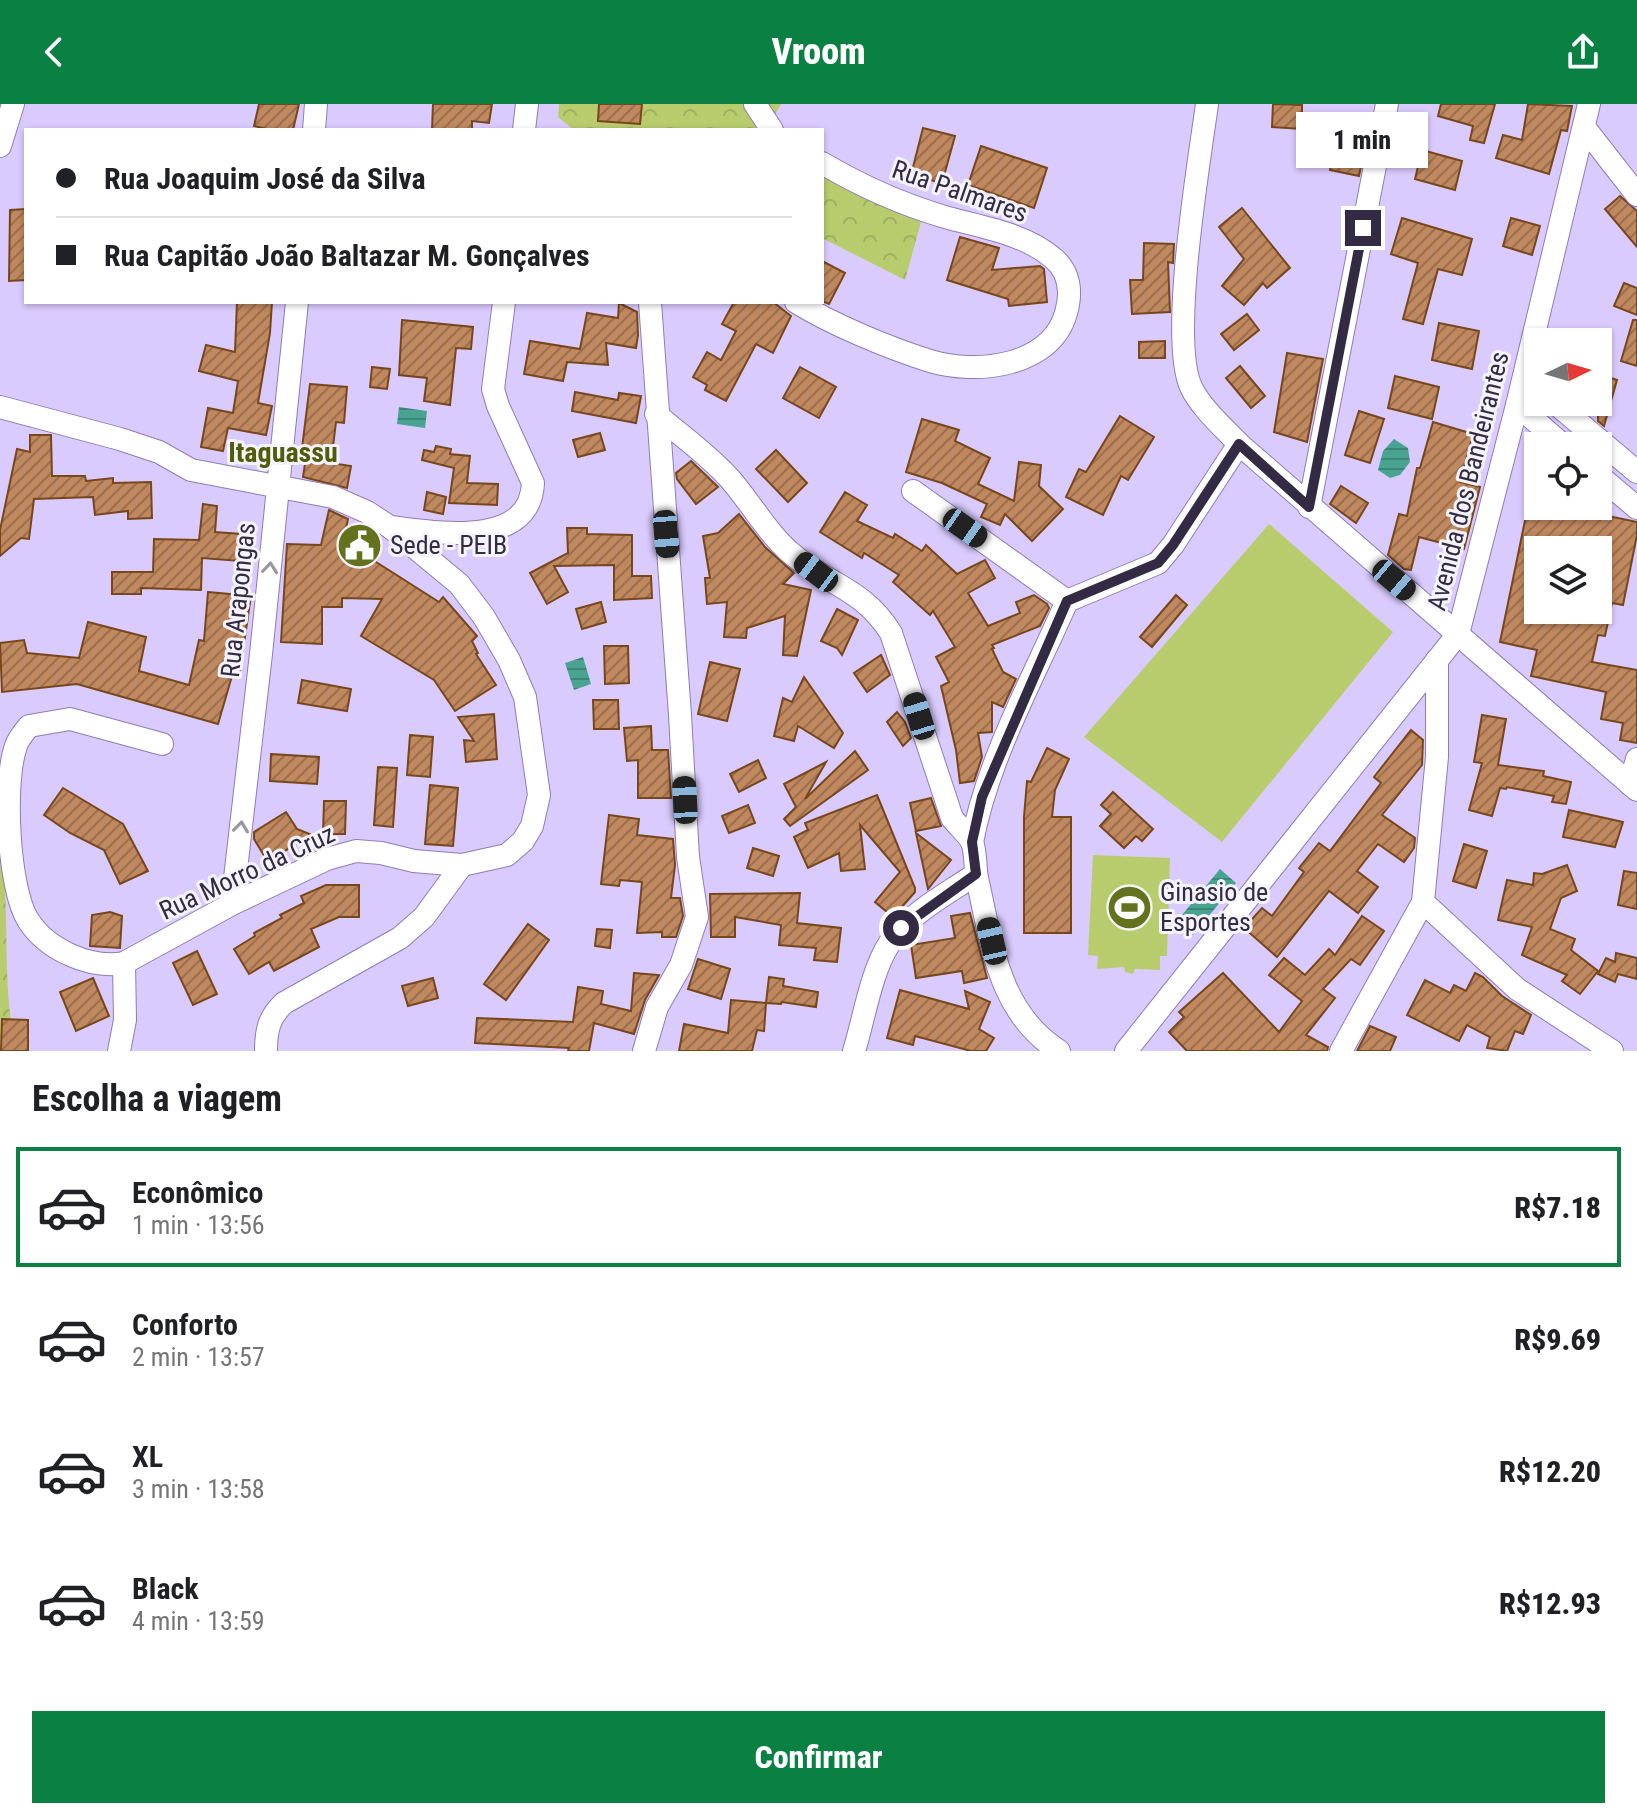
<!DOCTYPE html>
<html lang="pt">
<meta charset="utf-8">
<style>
:root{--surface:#fff;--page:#f6f6f6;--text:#202124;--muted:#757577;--line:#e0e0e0;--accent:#0b8043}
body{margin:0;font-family:"Roboto Condensed",sans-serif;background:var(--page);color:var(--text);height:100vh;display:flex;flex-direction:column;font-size:30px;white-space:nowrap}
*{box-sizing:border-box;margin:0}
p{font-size:26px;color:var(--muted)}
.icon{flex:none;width:44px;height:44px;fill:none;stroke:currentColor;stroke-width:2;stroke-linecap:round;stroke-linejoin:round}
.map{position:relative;height:947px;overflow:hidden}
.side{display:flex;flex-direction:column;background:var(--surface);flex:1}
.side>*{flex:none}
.guide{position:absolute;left:24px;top:24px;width:800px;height:176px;border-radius:0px;box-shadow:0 2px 6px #0004;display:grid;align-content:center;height:176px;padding:0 32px;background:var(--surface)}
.needle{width:52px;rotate:85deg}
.controls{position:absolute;left:1524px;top:224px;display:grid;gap:16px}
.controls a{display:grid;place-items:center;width:88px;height:88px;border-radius:0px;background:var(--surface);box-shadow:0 2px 6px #0004;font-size:40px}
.end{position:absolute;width:36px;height:36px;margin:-18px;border:10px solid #332b43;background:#fff;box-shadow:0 0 0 4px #fff}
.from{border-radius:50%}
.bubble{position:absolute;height:56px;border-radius:0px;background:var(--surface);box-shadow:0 2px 6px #0004;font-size:26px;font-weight:800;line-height:56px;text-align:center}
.car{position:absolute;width:24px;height:48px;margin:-24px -12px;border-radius:10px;box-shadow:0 0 6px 2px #0007;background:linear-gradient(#222 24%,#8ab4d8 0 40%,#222 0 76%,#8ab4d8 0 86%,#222 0)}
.guide b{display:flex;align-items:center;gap:28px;height:76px;font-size:30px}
.guide b+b{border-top:2px solid var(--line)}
.guide i{width:20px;height:20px;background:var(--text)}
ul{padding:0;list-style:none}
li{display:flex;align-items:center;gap:24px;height:120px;margin:0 16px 12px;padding:0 16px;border:4px solid transparent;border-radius:0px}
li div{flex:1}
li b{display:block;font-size:30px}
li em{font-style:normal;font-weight:800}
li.current{border-color:var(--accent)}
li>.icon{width:72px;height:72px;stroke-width:1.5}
h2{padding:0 32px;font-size:36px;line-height:96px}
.cta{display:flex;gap:16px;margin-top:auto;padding:16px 32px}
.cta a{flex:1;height:92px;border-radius:0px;background:var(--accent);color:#fff;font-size:32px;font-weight:800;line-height:92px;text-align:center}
header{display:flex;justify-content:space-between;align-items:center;height:104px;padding:0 32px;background:var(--accent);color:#fff;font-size:36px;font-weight:800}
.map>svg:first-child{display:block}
.grass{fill:#b9cc6d}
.forest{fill:url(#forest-crowns)}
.water{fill:url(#water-rules)}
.building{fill:url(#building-hatch);stroke:#77461b;stroke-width:2;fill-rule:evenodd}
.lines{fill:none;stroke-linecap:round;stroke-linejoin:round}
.street-casing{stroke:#8f7cb6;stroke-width:24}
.street{stroke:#fff;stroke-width:22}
.oneway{stroke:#9995a1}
.route{stroke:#332b43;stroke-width:10}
.labels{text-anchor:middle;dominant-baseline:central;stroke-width:6;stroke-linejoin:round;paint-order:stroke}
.street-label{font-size:26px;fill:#332b43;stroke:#f6f4fb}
.poi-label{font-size:26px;fill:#332b43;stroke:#f6f4fb;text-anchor:start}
.neighbourhood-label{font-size:28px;font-weight:bold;fill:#505c0b;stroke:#f6f4fb}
</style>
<header><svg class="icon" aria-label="back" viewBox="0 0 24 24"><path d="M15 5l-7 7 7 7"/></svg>Vroom<svg class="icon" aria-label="share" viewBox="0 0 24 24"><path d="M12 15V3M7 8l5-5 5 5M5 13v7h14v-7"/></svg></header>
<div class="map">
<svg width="1637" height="947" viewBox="0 0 1637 947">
<defs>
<pattern id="forest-crowns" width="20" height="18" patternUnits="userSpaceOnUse" patternTransform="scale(2)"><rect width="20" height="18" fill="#b9cc6d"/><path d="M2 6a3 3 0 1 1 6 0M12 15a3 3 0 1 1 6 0" fill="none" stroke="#a0af60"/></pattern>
<pattern id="water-rules" width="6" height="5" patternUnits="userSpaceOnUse" patternTransform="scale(2)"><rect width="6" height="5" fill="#48a391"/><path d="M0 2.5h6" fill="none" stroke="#3d8578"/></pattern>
<pattern id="building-hatch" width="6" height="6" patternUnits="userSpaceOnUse" patternTransform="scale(2)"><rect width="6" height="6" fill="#bf885e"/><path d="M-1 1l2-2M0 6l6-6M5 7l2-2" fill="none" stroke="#9c6f4f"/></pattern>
</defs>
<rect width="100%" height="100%" fill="#dacbfe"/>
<g class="grass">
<polygon points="1269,420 1393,528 1222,738 1084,633"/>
<polygon points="1093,751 1170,754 1167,852 1160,852 1160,866 1135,865 1133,870 1125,868 1124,863 1097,865 1098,852 1088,851"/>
</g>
<g class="forest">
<polygon points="559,0 781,0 766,26 574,26 558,13"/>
<polygon points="822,68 921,118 905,176 822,134"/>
<path d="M0,741C12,808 0,882 17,947H0Z"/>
</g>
<g class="water">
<polygon points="399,303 427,307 425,324 397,320"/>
<polygon points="1394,335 1408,344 1410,358 1400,371 1390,374 1378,366 1383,347"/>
<polygon points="583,553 591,580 574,586 565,559"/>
<polygon points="1220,765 1236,779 1193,831 1177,817"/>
</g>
<g class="building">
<polygon points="259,0 299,0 293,26 271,26 254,22"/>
<polygon points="433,0 492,0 489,19 472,17 472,26 432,26"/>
<polygon points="599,0 642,0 640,20 598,17"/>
<polygon points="1273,0 1302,1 1302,25 1272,23"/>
<polygon points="1441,0 1495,0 1484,39 1470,36 1473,22 1438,12"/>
<polygon points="1528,0 1572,2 1567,27 1561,26 1549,70 1496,54 1503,31 1522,36"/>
<polygon points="1310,20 1367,32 1359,72 1330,66 1331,61 1305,57"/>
<polygon points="923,24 955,32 942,79 911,71"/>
<polygon points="981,42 1047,64 1034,104 968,81"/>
<polygon points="1422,46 1462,57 1455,86 1415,75"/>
<polygon points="1620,92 1637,107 1637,143 1605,105"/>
<polygon points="1242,104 1290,164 1267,184 1263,179 1244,201 1222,182 1244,155 1219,123"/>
<polygon points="26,105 26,176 9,177 10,106"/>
<polygon points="1402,114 1472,135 1462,171 1438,165 1423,220 1403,215 1418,159 1391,150"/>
<polygon points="1511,114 1540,122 1532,151 1503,142"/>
<polygon points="960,133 999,144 992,166 1040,162 1044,165 1047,198 1009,202 1008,195 947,176"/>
<polygon points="1144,139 1174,140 1173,159 1168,158 1170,208 1132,210 1130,176 1143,176"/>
<polygon points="822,157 845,169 829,200 822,197"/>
<polygon points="1624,179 1637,184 1637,211 1614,202"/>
<polygon points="237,198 272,198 270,229 258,299 272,302 266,331 228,324 223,347 201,343 208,304 233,309 238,277 199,267 206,241 235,248"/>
<polygon points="734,198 773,198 791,212 773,249 756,240 726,297 705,286 707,281 693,273 707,248 721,256 736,227 722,220"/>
<polygon points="619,199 637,208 638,231 636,244 606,239 608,261 567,258 563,277 524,270 530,237 580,245 587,209 618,214"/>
<polygon points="1247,210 1259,226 1234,246 1221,230"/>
<polygon points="402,216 473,223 471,245 456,244 450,301 424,297 427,274 399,271"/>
<polygon points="1633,216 1637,216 1637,262 1621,257"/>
<polygon points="1439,219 1479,227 1472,265 1432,256"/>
<polygon points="1165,237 1165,254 1139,254 1139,238"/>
<polygon points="1287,249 1323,255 1307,338 1274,328"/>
<polygon points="1240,262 1265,292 1251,304 1226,274"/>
<polygon points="372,263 390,265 387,285 370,283"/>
<polygon points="800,263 836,283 819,314 783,294"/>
<polygon points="1598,270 1617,276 1604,322 1598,317"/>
<polygon points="1395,272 1439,283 1432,315 1388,304"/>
<polygon points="310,280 347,283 344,319 336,318 331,359 351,362 347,384 303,373 306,353 301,352"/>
<polygon points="575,288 618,296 619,289 641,292 636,319 572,307"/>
<polygon points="1359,307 1384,315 1370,359 1345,351"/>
<polygon points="1120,312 1154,333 1128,376 1121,372 1103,411 1066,393 1079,365 1086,368"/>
<polygon points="922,315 959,326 955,337 990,354 978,380 1014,397 1019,358 1041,361 1039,382 1063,405 1032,437 1005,410 1000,421 981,413 987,400 942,379 906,368"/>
<polygon points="1433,318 1473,330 1460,378 1480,383 1464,445 1419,433 1411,466 1404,465 1388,451 1399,410 1407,412 1417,364 1420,364"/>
<polygon points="600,329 605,346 578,353 573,336"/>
<polygon points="30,331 51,331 52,372 85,372 86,377 113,374 113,379 151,378 152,414 128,415 128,407 95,411 93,393 34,395 29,435 21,434 0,452 0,426 17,345 30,348"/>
<polygon points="436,342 451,345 450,350 470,352 467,379 498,380 497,401 449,399 454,364 422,356 424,346 434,348"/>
<polygon points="776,346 807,379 788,398 756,365"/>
<polygon points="691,357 718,383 696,400 677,375 676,369"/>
<polygon points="1341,382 1368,399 1356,419 1330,400"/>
<polygon points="427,388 446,393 443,410 424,406"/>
<polygon points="845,388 867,401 857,417 893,434 895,430 922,447 926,441 957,470 985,456 995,474 968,489 988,522 1020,509 1016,498 1034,491 1047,500 1049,504 1040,522 992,541 994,544 992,545 1003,568 1016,575 1003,603 992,598 992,628 978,629 982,653 974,677 960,679 956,646 941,582 949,578 936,553 955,543 933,507 930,511 893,478 899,471 864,449 862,454 820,428"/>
<polygon points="203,400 217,402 215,428 255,431 253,458 202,454 201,486 141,484 141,490 112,490 112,468 153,468 154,435 199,436"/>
<path d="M1528,402H1561L1637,418V431L1623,501L1612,499L1605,532L1598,531L1592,558L1637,566V639L1620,636L1623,619L1601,615L1606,588L1531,572L1537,546L1500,538ZM1538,446H1598V506H1538Z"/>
<polygon points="329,406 348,415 342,443 373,444 373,456 439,498 443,493 477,532 472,537 478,549 476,550 496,581 455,607 434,576 361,532 382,495 342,494 342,503 322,503 322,540 281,538 287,440 321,441"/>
<polygon points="739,410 765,443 794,469 783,480 811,486 797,552 783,551 785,512 747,524 746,534 724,533 727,498 707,500 705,474 710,474 703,432 718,429"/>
<polygon points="567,424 587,424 587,430 632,431 632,472 651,472 652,494 614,496 614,461 554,462 568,488 547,500 530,469 568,449"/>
<polygon points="208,488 251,492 239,574 232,572 218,620 77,580 2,588 0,539 24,536 27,549 79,554 88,518 146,533 139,567 189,581 199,536 204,537"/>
<polygon points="1176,491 1187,501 1152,543 1140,533"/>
<polygon points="601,498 606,518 582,525 576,505"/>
<polygon points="837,505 858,516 842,551 837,544 821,537"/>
<polygon points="604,542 628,542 629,579 605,580"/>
<polygon points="881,551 890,571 867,588 854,569"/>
<polygon points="710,558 740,565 727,617 698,610"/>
<polygon points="804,573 843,629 834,644 798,622 794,637 774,632 783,594 792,598"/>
<polygon points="302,576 351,585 347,607 298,599"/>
<polygon points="593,596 618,596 619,625 594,625"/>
<polygon points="897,608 905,618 911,634 903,642 887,618"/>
<polygon points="494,610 497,655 466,658 464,636 474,637 458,613"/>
<polygon points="1482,611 1506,615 1498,661 1544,667 1543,672 1571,678 1566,700 1552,698 1554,692 1507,683 1506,685 1500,684 1492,712 1469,706 1482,659 1474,658"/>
<polygon points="651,622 652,646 668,646 671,694 638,694 638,656 627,657 624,624"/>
<polygon points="1411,626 1423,636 1422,661 1382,711 1415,734 1414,744 1404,758 1378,740 1357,767 1378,783 1358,809 1329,787 1277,853 1244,824 1262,804 1272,812 1304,768 1299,764 1319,739 1330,747 1381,679 1374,673"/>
<polygon points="410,631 433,633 430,673 407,671"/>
<polygon points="1047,644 1069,655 1055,686 1052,713 1071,713 1071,829 1024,829 1024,713 1027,677 1031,678"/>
<polygon points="855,647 868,666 790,722 784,715 796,703 784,680 826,658 805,695"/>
<polygon points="271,650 319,653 317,680 270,677"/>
<polygon points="758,656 766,674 739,688 730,670"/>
<polygon points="378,663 397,664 393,723 374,721"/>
<polygon points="430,681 458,684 453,742 425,740"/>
<polygon points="63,684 123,720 148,767 120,780 104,746 70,729 44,711"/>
<polygon points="1113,688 1153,725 1142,737 1136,732 1124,744 1100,722 1111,710 1101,701"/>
<polygon points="877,691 915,784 915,788 893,813 875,798 900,768 860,721 865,765 841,767 839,749 808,764 794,733 808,726 805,719"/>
<polygon points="931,694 941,722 916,727 910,699"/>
<polygon points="324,697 346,697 345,730 323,730"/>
<polygon points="748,701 755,719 729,729 722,712"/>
<polygon points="1569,706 1623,718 1615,743 1563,733"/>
<polygon points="286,708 297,725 322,735 322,742 306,750 308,732 268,758 254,735 254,728"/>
<polygon points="609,711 639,715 637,731 673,735 675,761 671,794 680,794 683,812 676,833 662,833 662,828 637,829 642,778 620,776 619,782 601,780"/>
<polygon points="916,729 951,756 928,785"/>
<polygon points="1464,740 1487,747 1476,784 1453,777"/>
<polygon points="753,744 779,752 773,772 747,764"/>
<polygon points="1567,761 1577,787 1561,794 1550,825 1575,835 1571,846 1598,867 1580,890 1562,877 1567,871 1522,851 1532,823 1498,816 1507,776 1533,781 1534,769 1542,770"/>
<polygon points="1624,767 1637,769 1637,805 1618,801"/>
<polygon points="326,781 359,781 359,813 339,813 311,825 319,843 274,867 269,858 249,870 234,845 255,832 254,829 282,814 280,811 304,799 301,792"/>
<polygon points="800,789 797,819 841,824 837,858 814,856 816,844 779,841 781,821 735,813 735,833 711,833 710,790"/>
<polygon points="110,808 122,812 120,844 90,842 92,811"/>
<polygon points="970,809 987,874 964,879 962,867 916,874 911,841 955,834 951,812"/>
<polygon points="1362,812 1384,827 1360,861 1351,855 1323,885 1335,894 1306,931 1328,943 1327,947 1187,947 1169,928 1184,913 1179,908 1223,869 1279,928 1302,897 1269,871 1284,854 1305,871 1329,845 1335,851"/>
<polygon points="528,820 549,836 506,896 484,880"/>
<polygon points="597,825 612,826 610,844 595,842"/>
<polygon points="197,847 217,890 193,901 173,859"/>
<polygon points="1616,849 1637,854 1637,875 1618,870 1615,878 1598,870 1606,854 1615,858"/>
<polygon points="698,855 730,865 721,895 688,885"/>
<polygon points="634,869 659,871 645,896 634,930 594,919 589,947 568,947 569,944 475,939 477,914 573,918 578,883 603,887 601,900 631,907"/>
<polygon points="1475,869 1483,873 1502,892 1531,911 1523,930 1515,927 1507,947 1487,944 1490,933 1467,921 1459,937 1407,911 1425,876 1450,889 1454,881 1466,887"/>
<polygon points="769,873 784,875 783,882 818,888 816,903 782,898 781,900 766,899"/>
<polygon points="93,874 109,912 76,927 60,888"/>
<polygon points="433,874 438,894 408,902 402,882"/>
<polygon points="900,886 969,905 965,887 990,898 979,925 994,934 986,947 971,947 915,932 913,941 887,934"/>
<polygon points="731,896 766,899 764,927 757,926 752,947 679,947 684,920 728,929"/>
<polygon points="2,915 28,916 28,947 1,947"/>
<polygon points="1370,922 1396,933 1390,947 1357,947"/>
</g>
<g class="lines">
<defs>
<g id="street">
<polyline points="755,0 772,26"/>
<path d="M1207,0C1199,59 1169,235 1191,283C1201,304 1223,323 1239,340L1637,686"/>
<polyline points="1584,23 1637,91"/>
<polyline points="314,26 316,0"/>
<polyline points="524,26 527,0"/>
<polyline points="0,42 13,0"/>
<path d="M796,198C833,221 889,244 930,257C976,271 1051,263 1066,209C1072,188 1070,168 1053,154C1024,129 980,123 945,113C901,100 861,82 822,59"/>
<polyline points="1554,298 1637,368"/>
<polyline points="1517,301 1564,342"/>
<path d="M0,303L120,335L159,348L191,366L333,393L367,408L390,423L459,480L484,513L509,556L525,593L539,691L532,722L523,737L507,751L462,761L414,757L381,749L356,747L327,755L232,800L124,859C90,865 47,846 28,816C8,784 3,678 16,642C18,635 24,628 29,622L70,615L162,640"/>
<path d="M656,310C680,331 709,351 730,375C751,399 768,430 792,450C829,482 863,484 891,529L952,714C958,722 968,730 972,738C976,748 975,764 977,774C992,840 998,908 1059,947"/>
<polyline points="1598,371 1637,404"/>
<polyline points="913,387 1067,497"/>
<polyline points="1309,403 1387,0"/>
<path d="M390,423C434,428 530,446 533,379L498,302L493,285L504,198"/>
<polyline points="1630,680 1637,655"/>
<path d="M972,738C988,654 1033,575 1067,497L1158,459L1173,441L1239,340"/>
<polyline points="1423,798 1517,885 1612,947"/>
<polyline points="232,800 261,550 297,198"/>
<polyline points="119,947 125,916 124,859"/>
<path d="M266,947C266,926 269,913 284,899L400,834L424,813L462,761"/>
<polyline points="644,947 657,903 681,861 697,813 688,753 680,611 650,198"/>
<path d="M854,947C864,915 871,868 889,840C909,809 947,790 976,770"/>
<polyline points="1126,947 1458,530 1517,301 1589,0"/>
<polyline points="1341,947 1423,798 1437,653 1437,556"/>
</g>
</defs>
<use href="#street" class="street-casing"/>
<use href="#street" class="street"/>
</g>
<defs><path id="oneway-chevron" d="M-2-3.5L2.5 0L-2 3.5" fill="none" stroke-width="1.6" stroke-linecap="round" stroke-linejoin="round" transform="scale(2)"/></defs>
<g class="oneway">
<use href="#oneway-chevron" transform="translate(270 464) rotate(-84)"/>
<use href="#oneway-chevron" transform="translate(241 723) rotate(-83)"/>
</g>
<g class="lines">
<polyline class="route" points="901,824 976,770 972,738 982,693 1067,497 1158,459 1173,441 1239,340 1309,403 1363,124"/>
</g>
<defs>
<symbol id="civic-disc" viewBox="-11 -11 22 22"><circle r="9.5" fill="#64721e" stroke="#f6f4fb"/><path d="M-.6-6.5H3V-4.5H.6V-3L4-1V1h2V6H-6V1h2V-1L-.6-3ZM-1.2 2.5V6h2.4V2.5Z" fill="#fff"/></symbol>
<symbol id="stadium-disc" viewBox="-11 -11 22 22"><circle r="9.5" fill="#64721e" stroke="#f6f4fb"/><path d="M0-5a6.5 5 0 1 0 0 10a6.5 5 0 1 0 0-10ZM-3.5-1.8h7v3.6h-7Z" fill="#fff"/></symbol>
</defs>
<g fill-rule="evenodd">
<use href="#civic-disc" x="334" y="416" width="51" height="51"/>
<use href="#stadium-disc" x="1104" y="778" width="51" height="51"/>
</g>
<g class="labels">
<g class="street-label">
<text transform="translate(960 87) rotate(19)">Rua Palmares</text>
<text transform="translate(1468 377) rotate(-76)">Avenida dos Bandeirantes</text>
<text transform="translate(238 496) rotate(-84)">Rua Arapongas</text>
<text transform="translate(247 768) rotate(-25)">Rua Morro da Cruz</text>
</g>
<g class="poi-label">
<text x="390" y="441">Sede - PEIB</text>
<text x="1160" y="788">Ginasio de<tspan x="1160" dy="30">Esportes</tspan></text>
</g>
<g class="neighbourhood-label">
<text x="283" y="348">Itaguassu</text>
</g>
</g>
</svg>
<div class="controls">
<a><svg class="needle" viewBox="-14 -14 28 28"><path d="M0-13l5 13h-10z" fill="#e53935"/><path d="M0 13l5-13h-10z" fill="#757577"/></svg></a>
<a><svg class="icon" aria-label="locate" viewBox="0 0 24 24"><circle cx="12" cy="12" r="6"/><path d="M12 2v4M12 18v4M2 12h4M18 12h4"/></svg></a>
<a><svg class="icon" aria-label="layers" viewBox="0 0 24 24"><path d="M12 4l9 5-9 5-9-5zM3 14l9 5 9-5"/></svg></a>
</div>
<i class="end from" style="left:901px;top:824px"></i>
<i class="end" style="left:1363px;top:124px"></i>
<div class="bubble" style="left:1296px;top:8px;width:132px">1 min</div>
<i class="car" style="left:965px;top:424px;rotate:125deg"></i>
<i class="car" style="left:666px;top:430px;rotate:175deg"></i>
<i class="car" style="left:816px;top:468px;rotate:307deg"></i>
<i class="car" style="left:1394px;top:476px;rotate:130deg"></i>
<i class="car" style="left:919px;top:612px;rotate:343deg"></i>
<i class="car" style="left:685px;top:696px;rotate:357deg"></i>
<i class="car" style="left:992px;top:837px;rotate:347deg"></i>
<div class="guide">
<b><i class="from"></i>Rua Joaquim José da Silva</b>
<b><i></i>Rua Capitão João Baltazar M. Gonçalves</b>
</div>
</div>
<section class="side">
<h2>Escolha a viagem</h2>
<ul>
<li class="current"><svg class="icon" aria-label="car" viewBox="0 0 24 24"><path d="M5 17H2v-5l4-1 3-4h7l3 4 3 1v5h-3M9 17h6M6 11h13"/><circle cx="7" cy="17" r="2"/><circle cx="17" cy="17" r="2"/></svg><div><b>Econômico</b><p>1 min · 13:56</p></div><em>R$7.18</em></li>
<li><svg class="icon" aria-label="car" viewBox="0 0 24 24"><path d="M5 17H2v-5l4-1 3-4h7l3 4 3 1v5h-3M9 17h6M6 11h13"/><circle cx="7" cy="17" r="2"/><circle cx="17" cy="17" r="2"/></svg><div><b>Conforto</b><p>2 min · 13:57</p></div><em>R$9.69</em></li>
<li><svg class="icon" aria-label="car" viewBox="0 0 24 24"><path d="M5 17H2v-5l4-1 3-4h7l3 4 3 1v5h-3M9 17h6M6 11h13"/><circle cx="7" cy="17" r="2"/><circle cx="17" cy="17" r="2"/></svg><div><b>XL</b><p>3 min · 13:58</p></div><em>R$12.20</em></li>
<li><svg class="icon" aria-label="car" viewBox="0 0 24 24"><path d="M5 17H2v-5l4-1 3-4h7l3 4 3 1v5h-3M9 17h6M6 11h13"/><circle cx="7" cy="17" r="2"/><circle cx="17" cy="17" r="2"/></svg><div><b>Black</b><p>4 min · 13:59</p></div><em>R$12.93</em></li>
</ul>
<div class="cta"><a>Confirmar</a></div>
</section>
